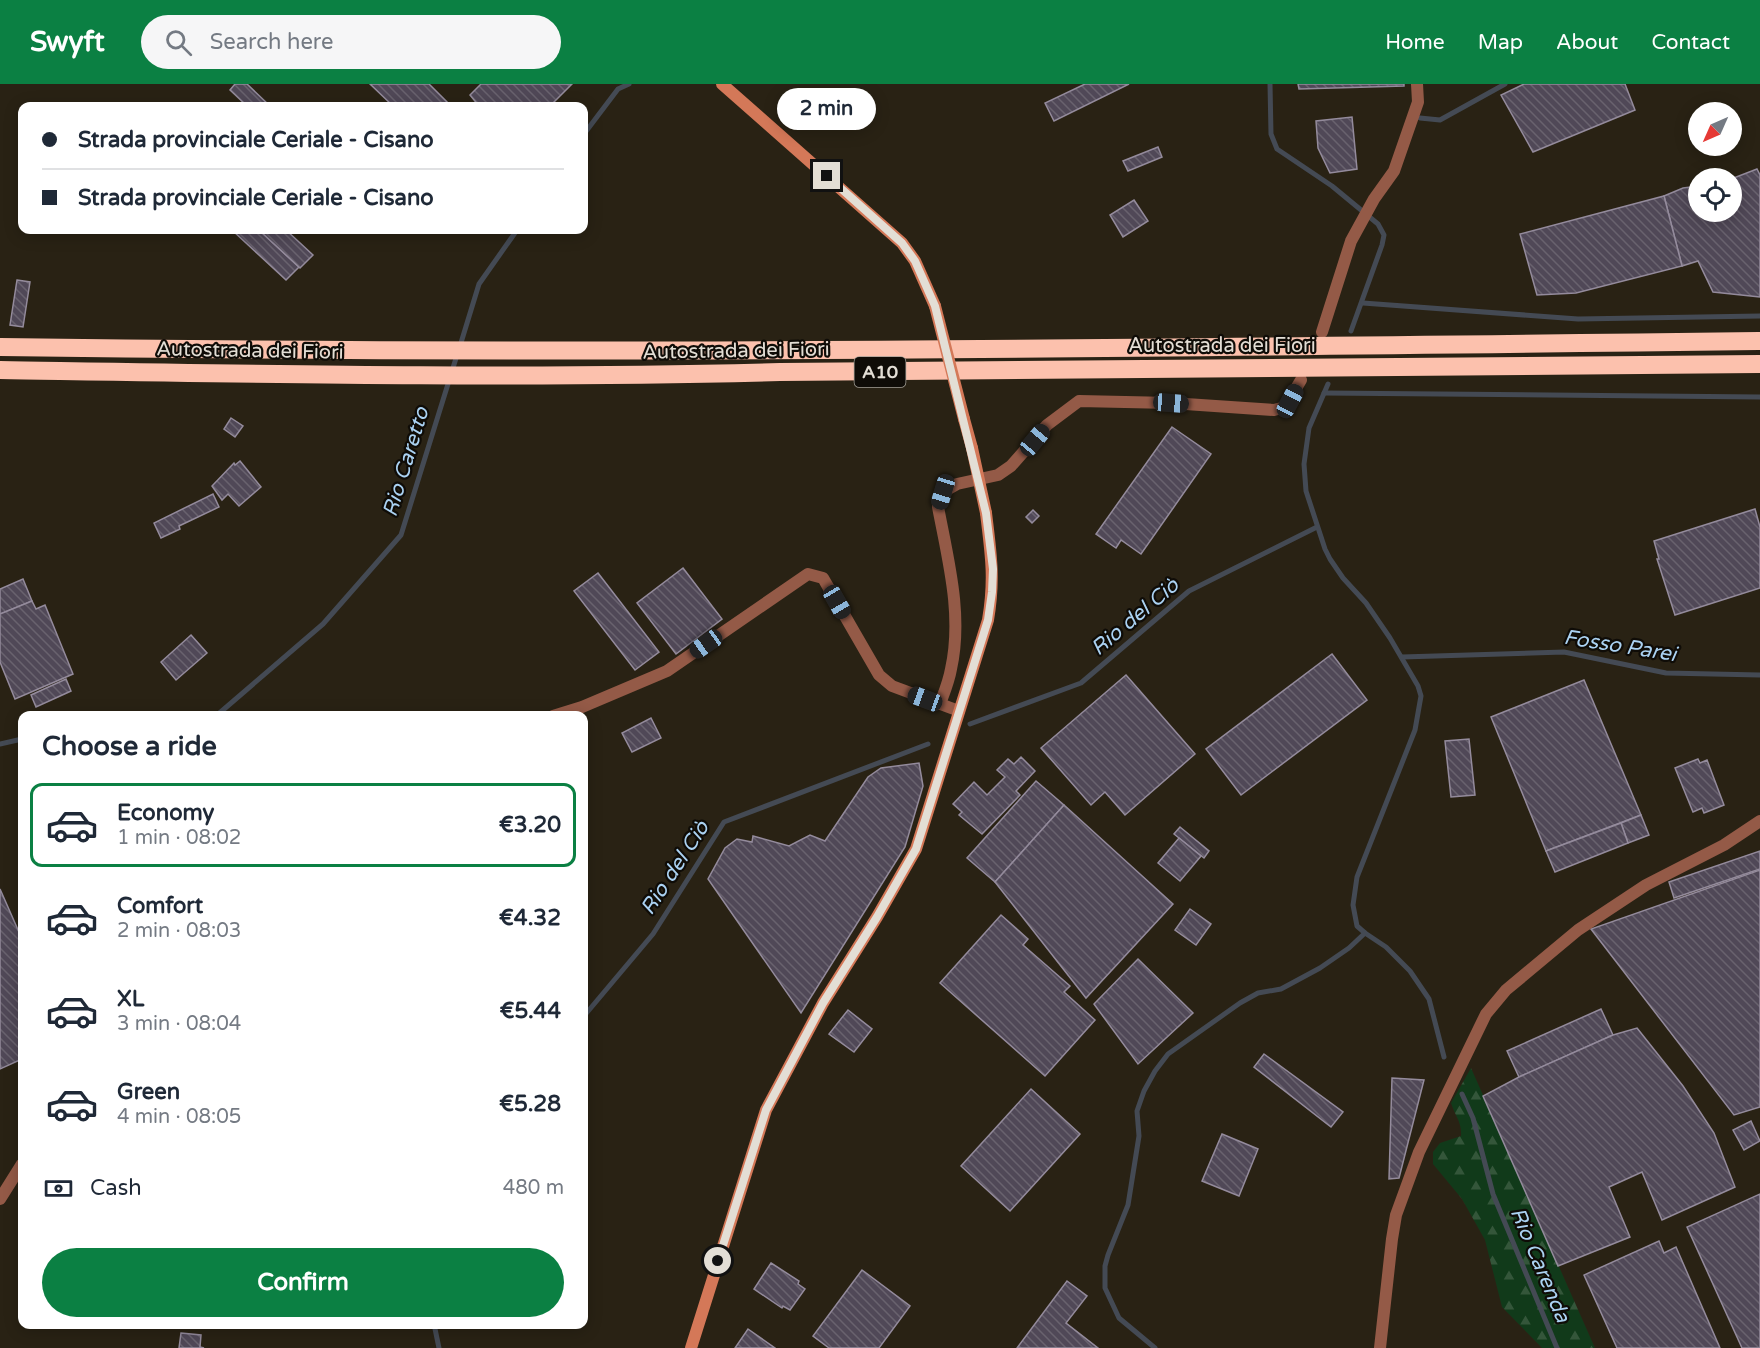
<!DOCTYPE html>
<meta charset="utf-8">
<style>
:root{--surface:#fff;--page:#f6f6f7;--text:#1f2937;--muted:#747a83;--line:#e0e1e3;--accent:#0b8043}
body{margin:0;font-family:"Varela Round",sans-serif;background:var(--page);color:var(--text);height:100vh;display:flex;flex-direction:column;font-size:22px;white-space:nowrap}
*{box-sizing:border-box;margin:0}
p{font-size:20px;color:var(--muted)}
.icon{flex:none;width:33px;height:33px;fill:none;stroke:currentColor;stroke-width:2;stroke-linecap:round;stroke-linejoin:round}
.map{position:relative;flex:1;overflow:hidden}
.drawer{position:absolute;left:18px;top:627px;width:570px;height:618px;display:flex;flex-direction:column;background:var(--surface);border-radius:12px;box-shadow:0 3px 15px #0003}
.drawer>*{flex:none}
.guide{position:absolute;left:18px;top:18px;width:570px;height:132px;border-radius:12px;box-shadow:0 3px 15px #0003;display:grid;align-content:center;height:132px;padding:0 24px;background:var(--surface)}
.needle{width:39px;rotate:225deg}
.controls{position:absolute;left:1688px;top:18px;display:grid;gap:12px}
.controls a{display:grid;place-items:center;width:54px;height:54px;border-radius:50%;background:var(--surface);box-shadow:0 3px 15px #0003;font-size:30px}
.end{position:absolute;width:27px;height:27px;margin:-14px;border:8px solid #e3ded5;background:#111;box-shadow:0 0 0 3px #111}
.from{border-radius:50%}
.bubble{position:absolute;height:42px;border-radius:21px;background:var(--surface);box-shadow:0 3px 15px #0003;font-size:20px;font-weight:700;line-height:42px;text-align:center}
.car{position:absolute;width:18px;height:36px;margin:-18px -9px;border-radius:8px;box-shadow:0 0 4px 2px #0007;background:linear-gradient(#222 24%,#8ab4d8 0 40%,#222 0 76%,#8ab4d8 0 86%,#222 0)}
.guide b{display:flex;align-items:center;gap:21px;height:57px;font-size:22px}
.guide b+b{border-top:2px solid var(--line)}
.guide i{width:15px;height:15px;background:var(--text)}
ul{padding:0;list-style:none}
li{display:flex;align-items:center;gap:18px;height:84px;margin:0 12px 9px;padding:0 12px;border:3px solid transparent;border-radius:12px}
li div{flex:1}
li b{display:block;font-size:22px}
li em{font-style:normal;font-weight:700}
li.current{border-color:var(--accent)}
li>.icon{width:54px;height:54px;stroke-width:1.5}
h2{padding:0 24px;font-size:27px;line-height:72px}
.pay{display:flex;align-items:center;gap:15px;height:66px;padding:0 24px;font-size:22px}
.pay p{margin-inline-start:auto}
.primary-button{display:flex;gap:12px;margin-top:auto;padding:12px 24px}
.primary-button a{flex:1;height:69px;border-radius:36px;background:var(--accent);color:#fff;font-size:24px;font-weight:700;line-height:69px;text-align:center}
header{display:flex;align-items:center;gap:36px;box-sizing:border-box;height:84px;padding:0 30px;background:var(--accent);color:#fff}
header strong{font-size:28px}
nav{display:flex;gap:33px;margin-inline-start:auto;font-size:21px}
.search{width:420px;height:54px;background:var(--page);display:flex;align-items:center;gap:15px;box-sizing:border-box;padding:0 21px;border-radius:33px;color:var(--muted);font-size:22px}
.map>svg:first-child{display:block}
.forest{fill:url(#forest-firs)}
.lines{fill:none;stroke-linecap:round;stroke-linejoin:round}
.stream{stroke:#444a54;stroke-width:5}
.building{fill:url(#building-back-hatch);stroke:#948b9c;stroke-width:1.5}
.minor{stroke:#945a47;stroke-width:12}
.tertiary{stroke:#945a47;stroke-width:12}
.secondary{stroke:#d47858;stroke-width:12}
.motorway{stroke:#fcc1ad;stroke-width:18}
.secondary-bridge{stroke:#d47858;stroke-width:12}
.route{stroke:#e3ded5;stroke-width:8}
.labels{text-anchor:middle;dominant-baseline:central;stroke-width:4.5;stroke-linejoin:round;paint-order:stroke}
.shield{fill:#0f0c07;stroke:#a39f97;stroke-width:1.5}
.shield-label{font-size:18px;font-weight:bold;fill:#e3ded5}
.street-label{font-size:20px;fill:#e3ded5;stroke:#0f0c07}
.water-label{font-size:21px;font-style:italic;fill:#abd2f2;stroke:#0f0c07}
</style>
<header>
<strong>Swyft</strong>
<div class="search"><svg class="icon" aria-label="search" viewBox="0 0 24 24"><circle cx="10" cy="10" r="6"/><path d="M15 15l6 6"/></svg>Search here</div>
<nav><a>Home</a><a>Map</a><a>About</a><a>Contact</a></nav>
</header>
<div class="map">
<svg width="1760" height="1264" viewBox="0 0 1760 1264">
<defs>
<pattern id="forest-firs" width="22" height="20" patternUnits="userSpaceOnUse" patternTransform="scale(1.5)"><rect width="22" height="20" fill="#113a1a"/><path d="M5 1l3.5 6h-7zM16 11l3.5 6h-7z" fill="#34563a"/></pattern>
<pattern id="building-back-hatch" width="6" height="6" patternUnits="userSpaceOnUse" patternTransform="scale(1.5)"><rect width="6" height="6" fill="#504857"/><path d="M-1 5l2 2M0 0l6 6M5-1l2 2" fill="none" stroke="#69626e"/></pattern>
</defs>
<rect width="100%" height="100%" fill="#292214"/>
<path class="forest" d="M1471,984L1595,1264H1542L1502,1223L1485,1156L1462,1115L1433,1080V1068L1440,1059L1461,1052C1462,1038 1455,1032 1451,1019Z"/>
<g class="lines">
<g class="stream">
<polyline points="1270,0 1271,50 1277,65 1332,102 1378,140 1384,151 1382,161 1351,247"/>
<polyline points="1420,34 1440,36 1505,0"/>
<polyline points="584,50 618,5 629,0"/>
<polyline points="1363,219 1578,235 1760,232"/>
<polyline points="460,262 479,200 517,146"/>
<polyline points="1328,300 1309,344 1304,380 1306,407 1325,465 1330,475 1343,494 1366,519 1390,554 1418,602 1421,612 1415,646 1357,793 1353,821 1357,842 1365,849 1386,863 1410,887 1429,915 1444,973"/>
<polyline points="1324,309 1760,313"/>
<polyline points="1402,573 1564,568 1666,589 1760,591"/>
<polyline points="216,632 323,540 401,451 457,271"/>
<polyline points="970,640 1081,599 1189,507 1317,443"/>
<polyline points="0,660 22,655"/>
<polyline points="584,932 653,850 724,738 928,660"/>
<polyline points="1462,1010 1473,1034 1493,1110 1557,1264"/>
<polyline points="434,1240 439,1264"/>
<polyline points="1155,1264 1119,1234 1105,1204 1105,1182 1108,1171 1128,1121 1139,1052 1137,1027 1144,1007 1155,987 1168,970 1240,919 1258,909 1281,905 1320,884 1349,864 1365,849"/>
</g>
</g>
<g class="building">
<polygon points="235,0 247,0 270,22 247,22 230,6"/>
<polygon points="370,0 429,0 447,18 442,22 393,22"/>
<polygon points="481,0 572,0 550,22 479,22 470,11"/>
<polygon points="1085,0 1129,0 1054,37 1045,19"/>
<polygon points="1298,0 1404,0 1404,2 1299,5"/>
<polygon points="1524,0 1625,0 1635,26 1533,68 1501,11"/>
<polygon points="1352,33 1357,85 1330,89 1318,64 1316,37"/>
<polygon points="1158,63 1162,73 1128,87 1123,77"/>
<polygon points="1757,85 1760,91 1760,213 1713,208 1698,177 1682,182 1664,112 1683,104 1698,102 1698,128 1731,128 1731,95"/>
<polygon points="1664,112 1682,182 1576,209 1537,211 1520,150"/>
<polygon points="1134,116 1148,137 1123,153 1110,131"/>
<polygon points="232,146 259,146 299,183 286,196"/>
<polygon points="259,146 286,146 313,171 300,184"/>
<polygon points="17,196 30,198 23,243 10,241"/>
<polygon points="231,334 243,342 235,353 224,345"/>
<polygon points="1172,343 1211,370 1141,470 1121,456 1116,464 1096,450"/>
<polygon points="240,377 261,403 239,422 228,410 222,416 212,402 234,379 235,381"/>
<polygon points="213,410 219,423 179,442 180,445 161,454 154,439"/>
<polygon points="1755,425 1760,443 1760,504 1675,531 1657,475 1659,475 1654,457"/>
<polygon points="1033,426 1039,432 1032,439 1026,433"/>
<polygon points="683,484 722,535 676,570 637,519"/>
<polygon points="598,489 659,568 635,586 574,507"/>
<polygon points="23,495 32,517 0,530 0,505"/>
<polygon points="32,517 36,525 45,521 73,590 15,615 0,578 0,530"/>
<polygon points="191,551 207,569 176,596 161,578"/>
<polygon points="1332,570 1367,616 1241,711 1206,665"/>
<polygon points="1126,591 1195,670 1125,731 1105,708 1091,721 1041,664"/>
<polygon points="66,595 71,607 36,623 31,611"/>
<polygon points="1584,596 1641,731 1546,767 1491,633"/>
<polygon points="651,634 661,654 632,668 622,649"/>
<polygon points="1469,655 1475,711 1451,713 1445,657"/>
<polygon points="1021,673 1035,687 1016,707 1020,711 982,750 959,731 962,728 953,720 974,698 987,711 1005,693 997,686 1008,675 1014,680"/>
<polygon points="1698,675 1700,679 1707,676 1724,721 1704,729 1702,724 1693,728 1675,684"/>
<polygon points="919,679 923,702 905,763 801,929 708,795 725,764 737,755 752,758 753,752 789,762 810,751 825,757 868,693 881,684"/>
<polygon points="1036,697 1064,721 995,798 967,774"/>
<polygon points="1064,721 1173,820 1086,914 995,798"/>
<polygon points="1641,731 1649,751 1628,759 1621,739"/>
<polygon points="1621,739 1628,759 1555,788 1546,767"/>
<polygon points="1180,743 1209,767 1204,774 1174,750"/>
<polygon points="1179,754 1201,772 1180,797 1158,779"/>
<polygon points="1760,767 1760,785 1674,814 1669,798"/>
<polygon points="1760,786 1760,1023 1734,1031 1591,845"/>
<polygon points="0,805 22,855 22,975 0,985"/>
<polygon points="1190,825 1211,840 1196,861 1175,846"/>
<polygon points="1001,831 1028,855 1023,861 1070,902 1064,908 1095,936 1045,992 940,899"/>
<polygon points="1138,875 1193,929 1138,980 1094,920"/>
<polygon points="1601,925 1613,951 1519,993 1507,967"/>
<polygon points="848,926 872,945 854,968 829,950"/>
<polygon points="1637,944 1683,1002 1714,1049 1735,1103 1662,1136 1642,1088 1609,1103 1630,1153 1558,1182 1483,1012 1519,993 1613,951"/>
<polygon points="1264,970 1343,1028 1331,1043 1254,983"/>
<polygon points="1392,994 1424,996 1399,1094 1389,1095"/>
<polygon points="1031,1005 1080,1050 1010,1127 961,1082"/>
<polygon points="1751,1037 1760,1057 1744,1066 1733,1046"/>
<polygon points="1222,1050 1258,1065 1239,1112 1202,1097"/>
<polygon points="1760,1110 1760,1264 1742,1264 1687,1143"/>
<polygon points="1659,1157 1664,1169 1676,1163 1720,1264 1617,1264 1584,1191"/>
<polygon points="771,1179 799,1197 798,1200 805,1205 790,1226 783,1222 782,1224 754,1205"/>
<polygon points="862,1186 910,1222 879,1264 829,1264 813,1252"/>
<polygon points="1067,1197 1087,1212 1066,1239 1098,1264 1017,1264"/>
<polygon points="748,1245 775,1264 735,1264"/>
<polygon points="181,1249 201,1251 200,1263 204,1264 179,1264"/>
</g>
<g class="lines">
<g class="minor">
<polyline points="1322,248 1351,157 1374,115 1394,87 1418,18 1417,0"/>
<path d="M940,620C944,609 949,597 951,585C963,531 948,476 938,423L943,408L957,400L998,391L1011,382L1047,341L1079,317L1171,319L1274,326L1285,323L1301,296"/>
<polyline points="553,632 582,623 667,587 808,490 823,494 879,591 892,602 959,627"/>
<polyline points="0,1115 22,1080"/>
</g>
<polyline class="tertiary" points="1380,1264 1392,1155 1396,1131 1419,1068 1486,930 1506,906 1578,846 1646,801 1724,761 1760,737"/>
<g class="secondary">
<polyline points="722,0 902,159 915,177 935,222"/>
<polyline points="964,335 972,364"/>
<path d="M691,1264L766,1026L823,919L877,833L916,765L988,536C995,495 991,470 986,429"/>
</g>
<g class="motorway">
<path d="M0,263C587,271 1173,264 1760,257"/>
<path d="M0,286C260,290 520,295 780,288L1760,280"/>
</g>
<g class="secondary-bridge">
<polyline points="935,222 964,335"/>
<polyline points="972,364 986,429"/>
</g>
</g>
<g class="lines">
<polyline class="route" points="718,1177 766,1026 823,919 877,833 916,765 988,536 992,508 993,485 986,429 935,222 915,177 902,159 827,92"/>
</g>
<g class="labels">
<rect class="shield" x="854.5" y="273" width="51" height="30" rx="4.5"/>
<g class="shield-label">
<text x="880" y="288">A10</text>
</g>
<g class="street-label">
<text x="1222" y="262">Autostrada dei Fiori</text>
<text transform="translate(250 267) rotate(1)">Autostrada dei Fiori</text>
<text transform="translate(736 267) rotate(-1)">Autostrada dei Fiori</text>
</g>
<g class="water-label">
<text transform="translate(406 378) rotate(-73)">Rio Caretto</text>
<text transform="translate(1135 533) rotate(-40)">Rio del Ciò</text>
<text transform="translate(1620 562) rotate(9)">Fosso Parei</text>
<text transform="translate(675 784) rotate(-57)">Rio del Ciò</text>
<text transform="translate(1540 1181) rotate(67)">Rio Carenda</text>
</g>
</g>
</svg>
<div class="controls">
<a><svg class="needle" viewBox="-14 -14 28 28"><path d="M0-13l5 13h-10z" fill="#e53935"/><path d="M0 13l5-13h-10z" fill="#747a83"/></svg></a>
<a><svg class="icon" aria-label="locate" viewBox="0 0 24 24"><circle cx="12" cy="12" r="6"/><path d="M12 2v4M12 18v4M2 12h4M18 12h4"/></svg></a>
</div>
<i class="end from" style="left:718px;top:1177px"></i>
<i class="end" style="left:827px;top:92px"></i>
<div class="bubble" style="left:777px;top:4px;width:99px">2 min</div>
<i class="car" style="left:1290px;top:317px;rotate:28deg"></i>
<i class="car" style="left:1171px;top:319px;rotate:94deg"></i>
<i class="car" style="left:1035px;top:356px;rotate:40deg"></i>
<i class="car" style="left:943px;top:408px;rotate:197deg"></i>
<i class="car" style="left:837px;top:518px;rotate:150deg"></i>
<i class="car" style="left:706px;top:560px;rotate:235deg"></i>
<i class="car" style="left:925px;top:615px;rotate:290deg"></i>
<div class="guide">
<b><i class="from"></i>Strada provinciale Ceriale - Cisano</b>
<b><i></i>Strada provinciale Ceriale - Cisano</b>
</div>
<section class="drawer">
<h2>Choose a ride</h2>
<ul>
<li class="current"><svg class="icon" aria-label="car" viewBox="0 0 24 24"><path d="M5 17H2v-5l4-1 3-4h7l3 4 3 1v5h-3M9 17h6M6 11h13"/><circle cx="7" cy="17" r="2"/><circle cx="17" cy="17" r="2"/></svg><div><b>Economy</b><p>1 min · 08:02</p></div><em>€3.20</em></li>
<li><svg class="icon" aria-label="car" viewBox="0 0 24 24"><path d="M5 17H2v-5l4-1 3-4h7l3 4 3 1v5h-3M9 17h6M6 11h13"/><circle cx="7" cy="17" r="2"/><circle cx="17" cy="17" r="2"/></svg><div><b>Comfort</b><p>2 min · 08:03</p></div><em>€4.32</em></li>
<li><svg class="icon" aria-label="car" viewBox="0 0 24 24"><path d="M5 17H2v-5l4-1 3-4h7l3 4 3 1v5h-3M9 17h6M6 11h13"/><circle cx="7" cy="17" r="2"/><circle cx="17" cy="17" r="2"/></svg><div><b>XL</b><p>3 min · 08:04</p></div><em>€5.44</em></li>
<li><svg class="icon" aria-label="car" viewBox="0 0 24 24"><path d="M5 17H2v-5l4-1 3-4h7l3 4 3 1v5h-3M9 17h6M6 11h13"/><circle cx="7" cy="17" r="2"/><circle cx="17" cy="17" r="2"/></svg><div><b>Green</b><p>4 min · 08:05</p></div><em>€5.28</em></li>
</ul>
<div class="pay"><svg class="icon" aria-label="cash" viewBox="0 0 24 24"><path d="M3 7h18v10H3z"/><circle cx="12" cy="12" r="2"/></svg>Cash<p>480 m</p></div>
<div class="primary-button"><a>Confirm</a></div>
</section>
</div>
